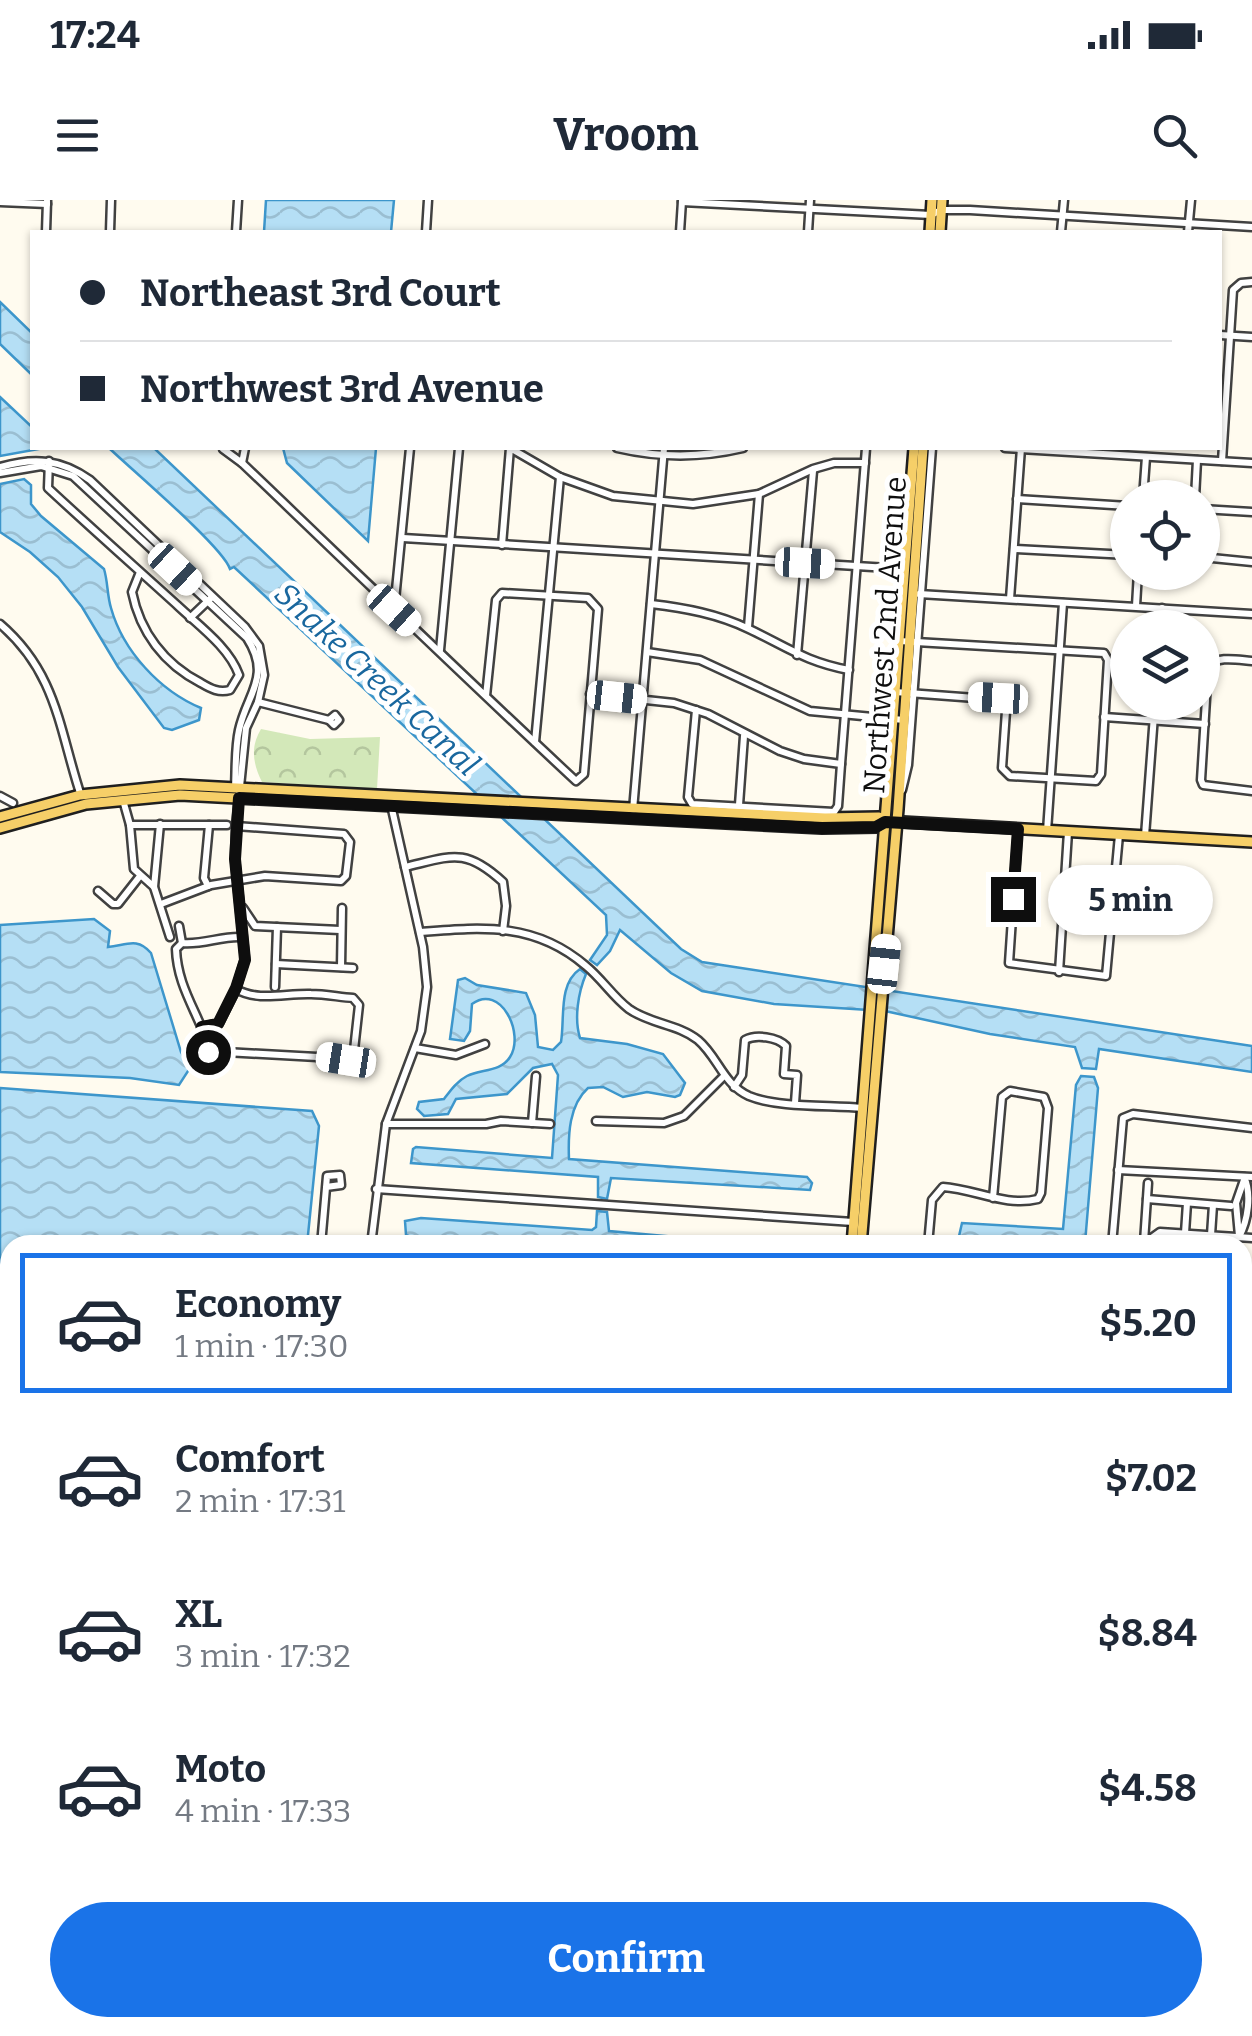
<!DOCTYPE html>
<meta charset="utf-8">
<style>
:root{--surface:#fff;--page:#f2f2f3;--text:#1f2937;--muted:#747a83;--line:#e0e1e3;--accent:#1a73e8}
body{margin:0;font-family:Bitter,serif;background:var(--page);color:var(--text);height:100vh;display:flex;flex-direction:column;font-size:38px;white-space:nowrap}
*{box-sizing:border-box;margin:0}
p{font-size:32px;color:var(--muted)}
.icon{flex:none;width:55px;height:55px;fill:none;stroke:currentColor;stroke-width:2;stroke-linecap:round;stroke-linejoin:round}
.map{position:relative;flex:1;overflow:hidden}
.details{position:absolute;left:0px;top:1035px;width:1252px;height:802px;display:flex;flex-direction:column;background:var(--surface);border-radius:30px 30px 0 0;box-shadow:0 2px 8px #0004}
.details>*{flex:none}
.top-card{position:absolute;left:30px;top:30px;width:1192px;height:220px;border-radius:0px;box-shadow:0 2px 8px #0004;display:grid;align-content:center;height:220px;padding:0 50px;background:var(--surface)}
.buttons{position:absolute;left:1110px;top:280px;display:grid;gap:20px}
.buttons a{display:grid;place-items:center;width:110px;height:110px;border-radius:50%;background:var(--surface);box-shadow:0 2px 8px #0004;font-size:50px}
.end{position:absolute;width:45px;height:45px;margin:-22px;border:12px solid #0e0e0e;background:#fff;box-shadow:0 0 0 5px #fff}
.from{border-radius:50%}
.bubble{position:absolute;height:70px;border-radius:35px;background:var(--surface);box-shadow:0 2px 8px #0004;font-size:32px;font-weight:700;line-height:70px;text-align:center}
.car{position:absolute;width:30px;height:60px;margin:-30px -15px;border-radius:12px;box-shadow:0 0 8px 2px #0007;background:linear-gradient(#fff 24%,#345 0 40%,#fff 0 76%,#345 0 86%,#fff 0)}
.top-card b{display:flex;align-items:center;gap:35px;height:95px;font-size:38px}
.top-card b+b{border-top:2px solid var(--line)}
.top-card i{width:25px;height:25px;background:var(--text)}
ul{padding:18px 0 0;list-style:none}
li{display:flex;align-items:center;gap:30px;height:140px;margin:0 20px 15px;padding:0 30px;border:5px solid transparent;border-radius:0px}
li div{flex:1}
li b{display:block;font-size:38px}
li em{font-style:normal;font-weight:700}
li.active{border-color:var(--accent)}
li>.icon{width:90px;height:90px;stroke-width:1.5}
.cta{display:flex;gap:20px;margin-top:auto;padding:20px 50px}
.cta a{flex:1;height:115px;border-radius:60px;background:var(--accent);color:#fff;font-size:40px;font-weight:700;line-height:115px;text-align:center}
.status{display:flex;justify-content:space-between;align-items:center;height:70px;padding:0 50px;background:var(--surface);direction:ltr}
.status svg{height:28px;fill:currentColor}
header{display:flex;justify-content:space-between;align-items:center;height:130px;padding:0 50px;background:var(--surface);font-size:45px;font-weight:700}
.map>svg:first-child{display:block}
.park{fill:url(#park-crowns)}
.water{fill:url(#water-waves);stroke:#3d96cb;stroke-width:2.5}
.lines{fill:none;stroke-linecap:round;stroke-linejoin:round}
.minor-casing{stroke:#414141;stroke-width:11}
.major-casing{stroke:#1f1f1f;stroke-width:14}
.minor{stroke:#fff;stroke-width:6}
.major{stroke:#f6cf68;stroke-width:9}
.route{stroke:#0e0e0e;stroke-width:12}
.labels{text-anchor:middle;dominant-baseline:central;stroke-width:10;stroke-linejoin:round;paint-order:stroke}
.street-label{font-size:30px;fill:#0e0e0e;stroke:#fff}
.water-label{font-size:32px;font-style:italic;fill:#19679e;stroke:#fff}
</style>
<div class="status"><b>17:24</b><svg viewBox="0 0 49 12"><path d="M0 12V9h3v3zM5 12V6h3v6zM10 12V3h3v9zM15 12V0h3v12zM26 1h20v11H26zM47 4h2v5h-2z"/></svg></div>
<header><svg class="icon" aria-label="menu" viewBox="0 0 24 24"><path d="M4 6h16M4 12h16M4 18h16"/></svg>Vroom<svg class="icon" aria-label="search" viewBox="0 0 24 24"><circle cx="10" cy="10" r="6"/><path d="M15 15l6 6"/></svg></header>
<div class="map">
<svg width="1252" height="1836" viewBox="0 0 1252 1836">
<defs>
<pattern id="park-crowns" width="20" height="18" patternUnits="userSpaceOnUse" patternTransform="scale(2.5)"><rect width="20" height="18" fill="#d3e8b9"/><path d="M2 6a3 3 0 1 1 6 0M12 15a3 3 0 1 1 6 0" fill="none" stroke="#b4c69e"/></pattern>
<pattern id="water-waves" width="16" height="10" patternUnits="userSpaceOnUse" patternTransform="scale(2.5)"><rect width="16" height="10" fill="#b5dff5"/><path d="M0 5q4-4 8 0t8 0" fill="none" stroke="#9abed1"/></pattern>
</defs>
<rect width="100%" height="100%" fill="#fffbef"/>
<g class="park">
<path d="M261,529L310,539L380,537L377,589L262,582C253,564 250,547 261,529Z"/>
<polygon points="1243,1738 1252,1739 1252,1836 1188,1836 1189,1828 1242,1828"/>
</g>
<g class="water">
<polygon points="266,0 394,0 391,32 264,32"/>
<polygon points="0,102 32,133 32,175 0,144"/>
<polygon points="0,197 32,227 32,248 44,248 0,256"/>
<path d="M109,248H154L681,749L702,762L1252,846V872L1099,849L1096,869L1082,868L1075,847L990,834L885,811L774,804L702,791L671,773L620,730L610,751L597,765L590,760L607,735L606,715L234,367L230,369C223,347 132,270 109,248Z"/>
<polygon points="283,248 376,248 368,341 287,263"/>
<path d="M24,279L31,285V304L41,316L104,369C108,382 107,395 111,408C123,451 160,491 201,508L199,520L172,530L164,528L118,467L82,407L58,377L30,352L0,332V284Z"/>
<path d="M94,719L110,731L108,747C127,745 137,737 151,753L181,852L190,868L179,885L130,878L0,872V725Z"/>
<path d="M580,769L586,774C578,793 574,819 580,838L627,844L663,854L685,883L680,895L675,897L647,892L623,897L603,887L588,888C569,905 568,935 569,959L807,977L812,983L810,990L611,978L607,999L598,997V977L411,963L413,949L416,947L552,958L558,875L552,864L533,868L507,894L456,899L448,914L424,916L417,909L419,902L444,899C450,891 457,881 467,876C481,869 501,872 510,857C525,834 501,783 472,804L470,831L464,841L450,839L458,780L465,778L477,785L526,793L535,815L538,847L553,850L561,842C565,818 558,784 580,769Z"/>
<polygon points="1081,876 1094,877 1098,888 1085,1043 1066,1045 979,1038 974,1039 971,1045 957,1045 962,1023 1063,1029 1076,885"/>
<polygon points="0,888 312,911 319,926 307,1045 10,1045 10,1096 0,1095"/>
<polygon points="597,1011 607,1012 609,1031 766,1045 493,1045 416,1039 406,1035 405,1021 421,1018 592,1030 596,1027"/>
<polygon points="1243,1584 1252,1585 1252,1633 1243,1632"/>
</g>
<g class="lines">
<defs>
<g id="minor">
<polyline points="0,2 47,4"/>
<polyline points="682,2 931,15 941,10 970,10 1252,27"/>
<polyline points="46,32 47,1"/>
<polyline points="110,32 111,0"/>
<polyline points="236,32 238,0"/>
<polyline points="426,32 428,0"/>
<polyline points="680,32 682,1"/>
<polyline points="808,32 810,0"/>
<polyline points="1061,32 1064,0"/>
<polyline points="1188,32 1191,0"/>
<polyline points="1220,135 1252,137"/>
<path d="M617,248C660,258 701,258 743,248"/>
<polyline points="1005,248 1252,263"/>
<path d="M223,249L242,263C353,369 463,476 576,581L584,574L598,409L588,398L502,393L496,400L486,496"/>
<path d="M49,261L48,288C90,327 134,366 177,405C198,425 229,447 239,475L230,490C219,493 211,489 201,483C164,464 140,432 132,392L140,372"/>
<polyline points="1222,261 1233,90 1241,83 1252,82"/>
<polyline points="242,263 245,248"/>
<path d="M0,267C34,257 61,259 90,280L245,427L259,446L264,475L258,502L246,528L236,626L235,659L245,759L236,789L219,823L202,827"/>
<path d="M0,273L41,266L73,276L247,438C272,477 247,493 239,530C235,548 236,569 235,587"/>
<polyline points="1143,298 1146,257"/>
<polyline points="1195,298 1197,260"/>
<polyline points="1017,299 1128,306"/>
<polyline points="1202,309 1252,312"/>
<polyline points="403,338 905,369"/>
<polyline points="502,345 510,248 560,277 613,296 693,304 759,294 813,269 834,263 865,263"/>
<polyline points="1014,349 1128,355"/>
<polyline points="1202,357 1252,362"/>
<polyline points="919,394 1252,414"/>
<polyline points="1010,399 1021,248"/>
<path d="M651,404C685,408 718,414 749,429C787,447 806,462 849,470"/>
<polyline points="1136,406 1138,372"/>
<polyline points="394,410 410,248"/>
<polyline points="190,418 211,398"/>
<path d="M0,424C57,473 59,529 81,596"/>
<polyline points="748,427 759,294"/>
<polyline points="1161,428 1162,408"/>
<polyline points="440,450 459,248"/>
<polyline points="647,452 700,460 810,511 904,520"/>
<polyline points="797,455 813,271"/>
<path d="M1252,461C1238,460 1217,455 1208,467L1201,580L1203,585L1252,591"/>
<polyline points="895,492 1002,500 1006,511 1002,568 1010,576 1096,581 1101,574 1108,460 1104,453 899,441"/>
<polyline points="590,494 674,503 708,514 780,551 804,559 841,564"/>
<polyline points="258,502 329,520"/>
<polyline points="696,510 688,597 692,604 834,612 838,606 841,564 866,248"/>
<polygon points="335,515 339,520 334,525 329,520"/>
<polyline points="1104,517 1205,524"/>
<polyline points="535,542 560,277"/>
<polyline points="902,590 908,565 932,248"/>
<polyline points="0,596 13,603"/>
<polyline points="123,600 130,625 134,669 154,687"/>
<polyline points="739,605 744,536"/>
<polyline points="633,610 664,248"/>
<polyline points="160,624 154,687 170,737"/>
<polyline points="130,625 227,625"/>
<polyline points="1018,629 1009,763 1106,776 1119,635"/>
<polyline points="1047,631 1063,403"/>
<polyline points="1145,636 1155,502"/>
<path d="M405,667C452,656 465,647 503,682L506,706L503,731"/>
<polyline points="208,686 204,678 209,625"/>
<polyline points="98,691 113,704 118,704 140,676"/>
<polyline points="161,704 211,685 265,676 341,681 346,676 350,642 344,634 236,626"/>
<polyline points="243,708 255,726 340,730"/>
<polyline points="179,726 182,743"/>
<path d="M420,732C483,727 535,722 586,766C602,779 613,797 629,809C650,824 678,824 698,840C718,857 723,884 749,896C778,908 829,905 862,908"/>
<path d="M182,743L176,749C177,778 189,799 200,824C203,830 200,840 200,847L208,851L353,859L359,805L353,798C339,797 325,794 311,794C286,793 258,802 236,789"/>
<path d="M182,743C203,745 221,736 241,737"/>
<polyline points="276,764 353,768"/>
<polyline points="341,767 342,708"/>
<polyline points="1059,772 1068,632"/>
<polyline points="275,787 277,727"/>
<polyline points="415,848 456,855 485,844"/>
<path d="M734,887L742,875L745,840C756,834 777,837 786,846L784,874L797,875L795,903"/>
<polyline points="596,921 664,923 684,916 724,876"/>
<polyline points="532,923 536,876"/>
<polyline points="386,924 486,924 501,921 550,924"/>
<polyline points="1118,970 1252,977"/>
<polyline points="376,989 853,1022"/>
<polyline points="1147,999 1231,1006"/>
<polyline points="1185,1033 1187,1003"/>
<polyline points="1211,1035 1213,1005"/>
<polyline points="1239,1036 1236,1003 1244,980"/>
<path d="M1239,1037C1248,1020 1252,994 1244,977"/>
<polyline points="1144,1042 1148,983"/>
<polyline points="321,1045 327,976 340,975 341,985 326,987"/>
<polyline points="371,1045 386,924 421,831 427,787 423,747 389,596"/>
<path d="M928,1045L932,1000L943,987C975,989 1005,1007 1038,999L1041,993L1048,908L1044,897L1010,891L1002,897L993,998"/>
<polyline points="1112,1045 1123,918 1133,914 1252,928"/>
<polyline points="1142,1045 1160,1032 1252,1038"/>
<polyline points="0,1123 10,1124"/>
<polyline points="1242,1163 1252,1163"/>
<polyline points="0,1178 10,1179"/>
<polyline points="0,1205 10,1206"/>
<polyline points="1242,1228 1252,1229"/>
<polyline points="0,1251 10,1258"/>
<polyline points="0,1261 10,1268"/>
<polyline points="0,1279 10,1287"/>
<polyline points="0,1323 10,1321"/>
<polyline points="0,1404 10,1404"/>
<polyline points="1242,1508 1252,1513"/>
<polyline points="1242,1516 1252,1520"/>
<polyline points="0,1646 10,1647"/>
<polyline points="1242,1695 1252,1695"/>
<polyline points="0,1720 10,1721"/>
<polyline points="624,1828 632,1836"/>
<polyline points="688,1828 696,1836"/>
<polyline points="61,1836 61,1828"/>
<polyline points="201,1836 202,1828"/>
<polyline points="286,1836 286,1828"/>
<polyline points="517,1836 517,1828"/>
<polyline points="572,1836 573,1828"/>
<polyline points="712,1836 720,1828"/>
<polyline points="1051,1836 1051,1828"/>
</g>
<g id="major">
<polyline points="930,32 932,0"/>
<polyline points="940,32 942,0"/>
<polyline points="0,617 80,595 180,585 825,618 879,617 885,621 1252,642"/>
<polyline points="0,628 86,604 180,595 822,628 878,627 885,621"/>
<polyline points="852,1045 914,248"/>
<polyline points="861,1045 898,609 923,248"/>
<polyline points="1242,1723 1252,1725"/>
<polyline points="1242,1732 1252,1733"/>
<polyline points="788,1836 789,1828"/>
<polyline points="799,1836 800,1828"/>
</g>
</defs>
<use href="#minor" class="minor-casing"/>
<use href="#major" class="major-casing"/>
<use href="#minor" class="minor"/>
<use href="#major" class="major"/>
</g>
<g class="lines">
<polyline class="route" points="208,852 200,847 202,827 218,824 236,788 245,760 235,659 239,598 822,628 876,627 885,622 1018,629 1013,699"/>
</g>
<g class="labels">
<g class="street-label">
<text transform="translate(885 435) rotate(-86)">Northwest 2nd Avenue</text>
</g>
<g class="water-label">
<text transform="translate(377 479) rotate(43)">Snake Creek Canal</text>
</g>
</g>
</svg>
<div class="buttons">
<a><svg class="icon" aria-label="locate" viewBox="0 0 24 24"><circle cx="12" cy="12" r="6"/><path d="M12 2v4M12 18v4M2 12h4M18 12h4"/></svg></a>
<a><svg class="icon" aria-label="layers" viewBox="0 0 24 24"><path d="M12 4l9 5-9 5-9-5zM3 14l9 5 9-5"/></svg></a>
</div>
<i class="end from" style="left:208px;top:852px"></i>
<i class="end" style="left:1013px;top:699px"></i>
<div class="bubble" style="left:1048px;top:665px;width:165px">5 min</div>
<i class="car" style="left:805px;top:363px;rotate:93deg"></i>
<i class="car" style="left:175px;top:369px;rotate:133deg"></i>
<i class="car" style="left:394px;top:410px;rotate:132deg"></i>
<i class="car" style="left:617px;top:497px;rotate:96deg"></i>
<i class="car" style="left:998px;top:498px;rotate:273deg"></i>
<i class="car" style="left:884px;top:764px;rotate:6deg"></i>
<i class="car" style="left:346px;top:860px;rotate:279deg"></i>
<div class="top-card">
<b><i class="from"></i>Northeast 3rd Court</b>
<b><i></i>Northwest 3rd Avenue</b>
</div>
<section class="details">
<ul>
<li class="active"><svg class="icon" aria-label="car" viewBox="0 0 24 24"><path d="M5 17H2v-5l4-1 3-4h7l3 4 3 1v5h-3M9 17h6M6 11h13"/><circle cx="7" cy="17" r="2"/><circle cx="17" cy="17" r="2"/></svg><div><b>Economy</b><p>1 min · 17:30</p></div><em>$5.20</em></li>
<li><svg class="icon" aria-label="car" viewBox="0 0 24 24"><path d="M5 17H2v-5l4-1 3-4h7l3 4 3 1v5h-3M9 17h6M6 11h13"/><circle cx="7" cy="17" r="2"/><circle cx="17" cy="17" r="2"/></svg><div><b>Comfort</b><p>2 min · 17:31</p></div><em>$7.02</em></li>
<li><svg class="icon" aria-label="car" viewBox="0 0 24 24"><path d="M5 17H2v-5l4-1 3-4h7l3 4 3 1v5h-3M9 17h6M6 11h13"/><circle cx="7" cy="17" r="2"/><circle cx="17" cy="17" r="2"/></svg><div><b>XL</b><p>3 min · 17:32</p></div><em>$8.84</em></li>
<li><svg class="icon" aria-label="car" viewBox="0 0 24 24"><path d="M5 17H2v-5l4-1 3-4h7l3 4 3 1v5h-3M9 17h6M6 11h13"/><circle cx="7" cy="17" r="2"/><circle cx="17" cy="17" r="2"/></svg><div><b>Moto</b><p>4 min · 17:33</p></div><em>$4.58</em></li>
</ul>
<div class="cta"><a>Confirm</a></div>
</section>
</div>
